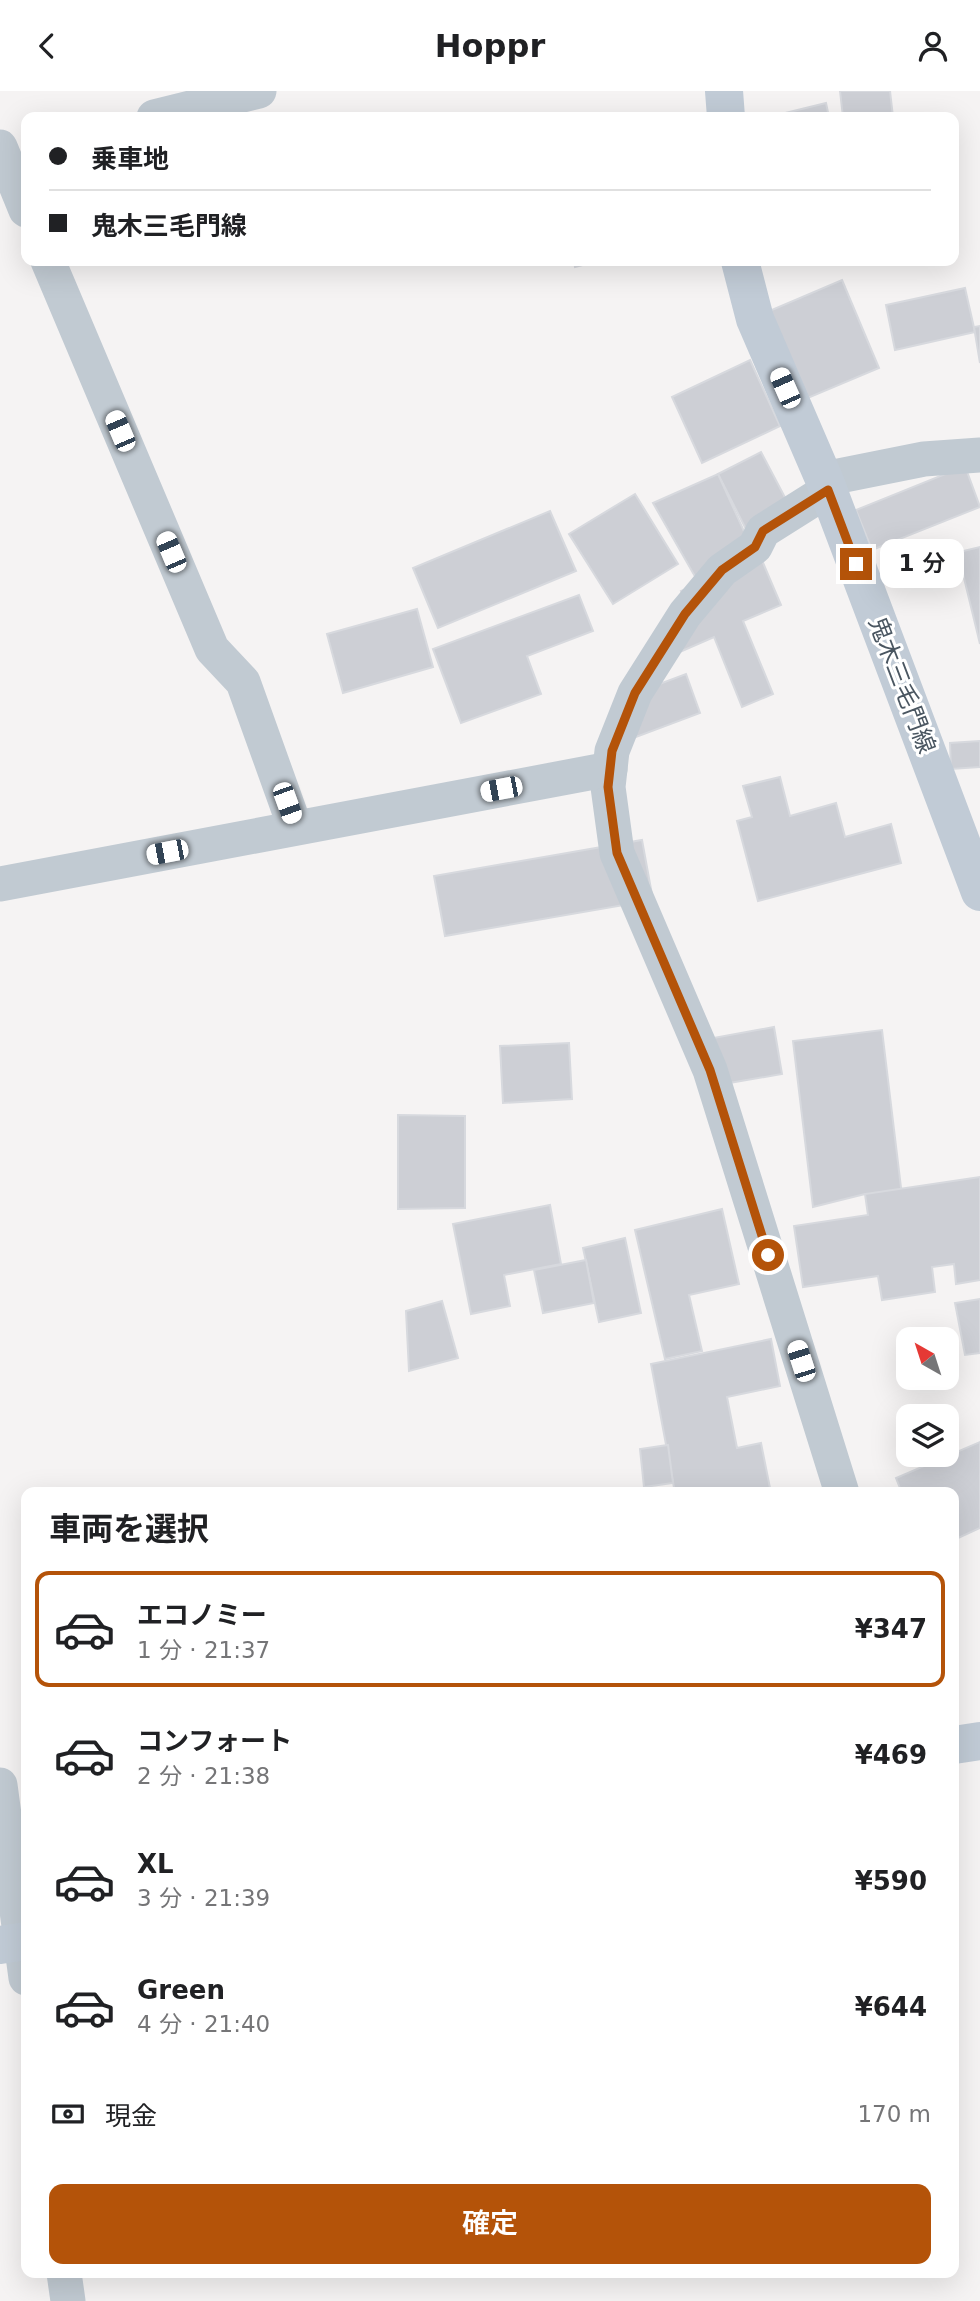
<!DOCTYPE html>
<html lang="ja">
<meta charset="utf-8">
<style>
:root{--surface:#fff;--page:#f6f6f6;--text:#202124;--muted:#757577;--line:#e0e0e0;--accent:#b45309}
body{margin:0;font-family:"DejaVu Sans","Noto Sans JP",sans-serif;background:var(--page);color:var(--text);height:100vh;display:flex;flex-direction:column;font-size:26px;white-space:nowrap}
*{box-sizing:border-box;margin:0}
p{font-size:23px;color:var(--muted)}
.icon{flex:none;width:38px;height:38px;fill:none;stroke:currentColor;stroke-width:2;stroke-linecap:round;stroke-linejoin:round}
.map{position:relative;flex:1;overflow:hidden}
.side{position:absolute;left:21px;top:1396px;width:938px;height:791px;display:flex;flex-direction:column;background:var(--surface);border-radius:14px;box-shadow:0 7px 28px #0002}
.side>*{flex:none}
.guide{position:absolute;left:21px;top:21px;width:938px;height:154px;border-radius:14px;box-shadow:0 7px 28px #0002;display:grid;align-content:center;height:154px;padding:0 28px;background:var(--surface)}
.needle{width:46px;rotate:321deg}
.controls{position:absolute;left:896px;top:1236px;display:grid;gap:14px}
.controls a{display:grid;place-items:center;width:63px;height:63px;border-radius:14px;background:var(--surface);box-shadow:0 7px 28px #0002;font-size:35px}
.end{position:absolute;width:32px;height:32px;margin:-16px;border:9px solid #b45309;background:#fff;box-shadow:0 0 0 4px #fff}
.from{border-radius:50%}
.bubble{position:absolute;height:49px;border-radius:14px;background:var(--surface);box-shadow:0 7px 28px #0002;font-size:23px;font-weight:600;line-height:49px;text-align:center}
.car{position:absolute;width:21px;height:42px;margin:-21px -10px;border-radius:9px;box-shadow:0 0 5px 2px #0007;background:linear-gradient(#fff 24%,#345 0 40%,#fff 0 76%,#345 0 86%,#fff 0)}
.guide b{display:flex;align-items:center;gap:24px;height:66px;font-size:26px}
.guide b+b{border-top:2px solid var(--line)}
.guide i{width:18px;height:18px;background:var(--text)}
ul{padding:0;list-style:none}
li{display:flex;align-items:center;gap:21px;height:116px;margin:0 14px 10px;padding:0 14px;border:4px solid transparent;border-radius:14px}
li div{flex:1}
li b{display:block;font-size:26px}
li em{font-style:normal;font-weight:600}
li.current{border-color:var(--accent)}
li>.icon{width:63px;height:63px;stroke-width:1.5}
h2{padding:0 28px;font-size:32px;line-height:84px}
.pay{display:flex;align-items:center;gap:18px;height:77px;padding:0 28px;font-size:26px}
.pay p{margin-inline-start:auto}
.primary-button{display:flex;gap:14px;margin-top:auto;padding:14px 28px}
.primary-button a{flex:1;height:80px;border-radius:14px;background:var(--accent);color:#fff;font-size:28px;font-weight:600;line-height:80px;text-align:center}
header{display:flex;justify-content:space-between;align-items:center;height:91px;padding:0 28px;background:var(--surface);font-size:32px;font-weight:600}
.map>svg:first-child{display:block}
.building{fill:#cdcfd5;stroke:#d7d9de;stroke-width:2}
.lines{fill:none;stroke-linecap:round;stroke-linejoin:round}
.minor{stroke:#c1cad2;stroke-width:35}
.secondary{stroke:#c1cbd6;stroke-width:38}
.route{stroke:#b45309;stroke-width:9}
.labels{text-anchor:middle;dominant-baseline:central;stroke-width:6;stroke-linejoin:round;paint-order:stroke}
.street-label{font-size:24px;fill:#4a5661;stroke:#fff}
</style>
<header><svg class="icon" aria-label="back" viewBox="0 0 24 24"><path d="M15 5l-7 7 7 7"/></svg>Hoppr<svg class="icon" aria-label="person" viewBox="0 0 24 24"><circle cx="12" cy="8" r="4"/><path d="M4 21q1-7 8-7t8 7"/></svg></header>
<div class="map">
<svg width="980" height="2210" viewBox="0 0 980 2210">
<rect width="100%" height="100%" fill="#f5f3f3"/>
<g class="building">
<polygon points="840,0 890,0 893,26 843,26"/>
<polygon points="826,12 829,26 769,26"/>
<polygon points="574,170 598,170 575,176"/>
<polygon points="842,189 879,277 803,309 767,221"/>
<polygon points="965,197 975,241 895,259 886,214"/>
<polygon points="980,235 980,272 974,236"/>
<polygon points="750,269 780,335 702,372 672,306"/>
<polygon points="761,361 799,433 755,456 718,383"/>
<polygon points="965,375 980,416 872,459 856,419"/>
<polygon points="718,383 752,458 697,489 653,412"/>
<polygon points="635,403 678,473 613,513 569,443"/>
<polygon points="550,420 576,480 438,537 413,477"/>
<polygon points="980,456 980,553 963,483 932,491 926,469"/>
<polygon points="761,467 781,514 743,530 773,603 742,616 714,546 675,563 691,523 681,500"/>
<polygon points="579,504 593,540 527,565 541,603 461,632 433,558"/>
<polygon points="417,518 433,576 343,602 327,543"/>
<polygon points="686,583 700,622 636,646 622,607"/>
<polygon points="980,650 980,676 951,678 950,652"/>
<polygon points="780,686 790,725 836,712 845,746 891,733 901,772 758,810 737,730 752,726 743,695"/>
<polygon points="642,749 653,809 445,845 434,785"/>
<polygon points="774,936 782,983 706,996 697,950"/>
<polygon points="882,939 902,1105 865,1103 813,1116 793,950"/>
<polygon points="569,952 572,1008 503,1012 500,955"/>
<polygon points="398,1024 465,1025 465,1117 398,1118"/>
<polygon points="980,1086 980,1189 956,1193 954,1173 932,1176 935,1201 882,1209 878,1185 803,1196 794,1135 868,1124 865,1103"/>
<polygon points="550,1114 561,1173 504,1184 510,1215 471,1223 453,1133"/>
<polygon points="722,1118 739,1193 689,1204 702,1260 665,1268 635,1139"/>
<polygon points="625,1147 641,1222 599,1231 583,1157"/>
<polygon points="586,1169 594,1212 543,1222 534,1179"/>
<polygon points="980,1208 980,1262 965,1264 955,1212"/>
<polygon points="442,1210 458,1267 409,1280 406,1220"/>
<polygon points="771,1248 780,1295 727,1306 737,1357 761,1352 771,1402 675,1402 651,1273"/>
<polygon points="980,1351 980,1437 954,1449 954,1402 902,1402 896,1387"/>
<polygon points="668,1354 673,1392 644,1396 640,1358"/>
</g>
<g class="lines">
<g class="minor">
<polyline points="154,26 259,0"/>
<polyline points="0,56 26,119"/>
<polyline points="48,170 212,558 243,591 295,736"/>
<polyline points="824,388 924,368 980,364"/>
<polyline points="828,399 763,440 755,456 722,479 685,523 635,602 612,660 608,696 617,762 710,979 842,1402"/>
<polyline points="0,793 610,678"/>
<polyline points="0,1694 26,1887"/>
<polyline points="64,2182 68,2210"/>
</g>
<g class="secondary">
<polyline points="724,0 726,26"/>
<polyline points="740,170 755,228 824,388 980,801"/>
<polyline points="954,1654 980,1650"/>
<polyline points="0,1854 26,1850"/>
</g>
</g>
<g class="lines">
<polyline class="route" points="768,1164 710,979 617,762 608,696 612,660 635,602 685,523 722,479 755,456 763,440 828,399 856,473"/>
</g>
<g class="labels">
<g class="street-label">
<text transform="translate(902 594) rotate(69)">鬼木三毛門線</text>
</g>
</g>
</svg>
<div class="controls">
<a><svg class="needle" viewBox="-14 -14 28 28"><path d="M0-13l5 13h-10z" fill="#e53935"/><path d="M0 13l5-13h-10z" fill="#757577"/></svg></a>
<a><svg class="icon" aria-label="layers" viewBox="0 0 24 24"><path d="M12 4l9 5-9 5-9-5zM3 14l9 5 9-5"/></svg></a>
</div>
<i class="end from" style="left:768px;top:1164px"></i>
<i class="end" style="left:856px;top:473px"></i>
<div class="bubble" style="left:880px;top:448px;width:84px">1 分</div>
<i class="car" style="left:785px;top:297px;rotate:336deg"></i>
<i class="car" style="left:120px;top:340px;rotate:337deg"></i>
<i class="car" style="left:171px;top:461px;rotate:337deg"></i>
<i class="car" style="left:501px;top:698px;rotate:259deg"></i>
<i class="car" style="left:287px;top:712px;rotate:160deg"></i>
<i class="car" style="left:167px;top:761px;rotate:259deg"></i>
<i class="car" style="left:801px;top:1270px;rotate:342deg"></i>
<div class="guide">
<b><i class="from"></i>乗車地</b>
<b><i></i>鬼木三毛門線</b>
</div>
<section class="side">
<h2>車両を選択</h2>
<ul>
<li class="current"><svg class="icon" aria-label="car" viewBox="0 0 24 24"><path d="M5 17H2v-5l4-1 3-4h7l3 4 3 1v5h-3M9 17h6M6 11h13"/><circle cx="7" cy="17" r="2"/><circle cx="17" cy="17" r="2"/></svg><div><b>エコノミー</b><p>1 分 · 21:37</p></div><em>¥347</em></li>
<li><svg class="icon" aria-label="car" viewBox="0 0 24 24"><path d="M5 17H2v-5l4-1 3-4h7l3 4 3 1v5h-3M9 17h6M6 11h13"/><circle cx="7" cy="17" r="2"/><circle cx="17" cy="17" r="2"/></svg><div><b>コンフォート</b><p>2 分 · 21:38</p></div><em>¥469</em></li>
<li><svg class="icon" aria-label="car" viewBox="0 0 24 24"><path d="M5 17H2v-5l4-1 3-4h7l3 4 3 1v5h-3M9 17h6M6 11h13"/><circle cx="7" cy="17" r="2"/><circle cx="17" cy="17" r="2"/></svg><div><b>XL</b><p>3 分 · 21:39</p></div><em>¥590</em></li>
<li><svg class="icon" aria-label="car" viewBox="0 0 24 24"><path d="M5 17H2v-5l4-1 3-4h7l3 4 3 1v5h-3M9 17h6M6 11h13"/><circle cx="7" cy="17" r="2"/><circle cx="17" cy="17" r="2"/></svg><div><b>Green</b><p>4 分 · 21:40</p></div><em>¥644</em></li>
</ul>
<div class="pay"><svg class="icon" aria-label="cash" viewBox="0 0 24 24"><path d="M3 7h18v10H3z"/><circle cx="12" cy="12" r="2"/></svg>現金<p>170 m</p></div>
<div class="primary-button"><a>確定</a></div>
</section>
</div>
